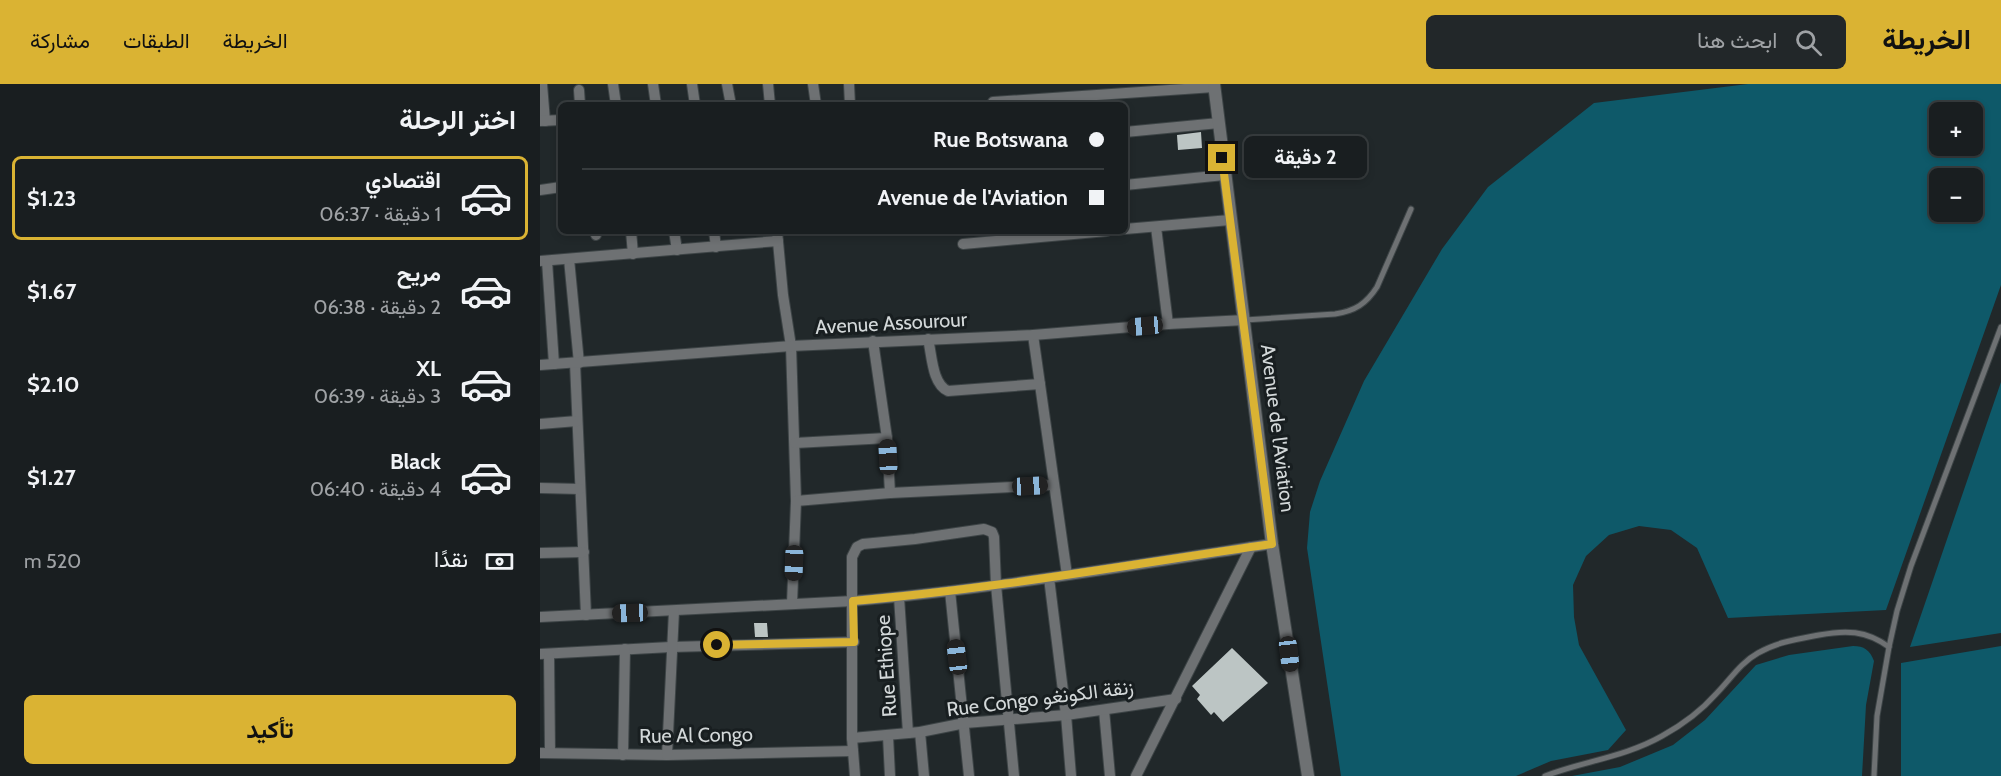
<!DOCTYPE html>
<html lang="ar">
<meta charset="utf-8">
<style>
:root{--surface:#191e20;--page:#222729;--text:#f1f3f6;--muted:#9fa2a5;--line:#373c3e;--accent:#dab333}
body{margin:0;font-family:Cabin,Vazirmatn,sans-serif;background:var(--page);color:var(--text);direction:rtl;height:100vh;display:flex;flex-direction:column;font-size:22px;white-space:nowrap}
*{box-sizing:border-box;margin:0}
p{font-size:20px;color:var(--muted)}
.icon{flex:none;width:33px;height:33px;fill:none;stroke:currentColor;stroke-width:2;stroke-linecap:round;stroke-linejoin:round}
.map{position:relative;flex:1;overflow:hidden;direction:ltr}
.sheet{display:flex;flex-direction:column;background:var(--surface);width:540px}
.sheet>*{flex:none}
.hud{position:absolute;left:18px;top:18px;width:570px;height:132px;border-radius:9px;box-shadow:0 3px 9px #0003,0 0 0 2px var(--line);direction:rtl;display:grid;align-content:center;height:132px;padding:0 24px;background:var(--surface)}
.buttons{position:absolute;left:1389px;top:18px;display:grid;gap:12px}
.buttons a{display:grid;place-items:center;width:54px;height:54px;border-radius:9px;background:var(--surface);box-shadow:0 3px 9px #0003,0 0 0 2px var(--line);font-size:30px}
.end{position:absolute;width:27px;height:27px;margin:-14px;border:8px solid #dab333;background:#111;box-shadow:0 0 0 3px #111}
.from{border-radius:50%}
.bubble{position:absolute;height:42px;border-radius:9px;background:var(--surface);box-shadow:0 3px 9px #0003,0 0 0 2px var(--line);font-size:20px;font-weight:700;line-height:42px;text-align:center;direction:rtl}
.car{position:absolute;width:18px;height:36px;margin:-18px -9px;border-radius:8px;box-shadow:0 0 4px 2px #0007;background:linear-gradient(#222 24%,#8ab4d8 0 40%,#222 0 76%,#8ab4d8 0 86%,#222 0)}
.hud b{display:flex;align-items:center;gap:21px;height:57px;font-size:22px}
.hud b+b{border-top:2px solid var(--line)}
.hud i{width:15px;height:15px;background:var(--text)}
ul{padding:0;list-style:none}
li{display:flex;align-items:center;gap:18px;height:84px;margin:0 12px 9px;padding:0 12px;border:3px solid transparent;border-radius:9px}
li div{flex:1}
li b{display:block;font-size:22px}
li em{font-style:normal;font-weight:700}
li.current{border-color:var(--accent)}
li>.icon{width:54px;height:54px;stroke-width:1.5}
h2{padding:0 24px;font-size:27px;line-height:72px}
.pay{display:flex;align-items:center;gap:15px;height:66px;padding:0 24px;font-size:22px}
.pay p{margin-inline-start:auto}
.cta{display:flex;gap:12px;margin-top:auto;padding:12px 24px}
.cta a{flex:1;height:69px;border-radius:9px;background:var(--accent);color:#111;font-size:24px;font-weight:700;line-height:69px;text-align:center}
header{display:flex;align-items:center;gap:36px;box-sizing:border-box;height:84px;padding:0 30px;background:var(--accent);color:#111}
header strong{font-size:28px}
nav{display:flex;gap:33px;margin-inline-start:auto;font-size:21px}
.search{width:420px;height:54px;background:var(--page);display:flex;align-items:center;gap:15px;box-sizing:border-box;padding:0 21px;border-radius:9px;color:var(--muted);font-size:22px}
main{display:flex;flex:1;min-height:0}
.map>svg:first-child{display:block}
.forest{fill:#0e5969;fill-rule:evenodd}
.building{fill:#bcc5c4}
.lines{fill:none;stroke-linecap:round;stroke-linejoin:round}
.service-casing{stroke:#3d4446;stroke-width:7}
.minor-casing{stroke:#3d4446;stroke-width:12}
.tertiary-casing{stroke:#3d4446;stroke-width:14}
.service{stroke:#6e7173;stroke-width:5}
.minor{stroke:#6e7173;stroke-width:10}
.tertiary{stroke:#6e7173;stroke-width:12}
.route{stroke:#dab333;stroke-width:8}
.labels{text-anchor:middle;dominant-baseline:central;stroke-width:6;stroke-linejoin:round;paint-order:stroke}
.street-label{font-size:20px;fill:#d3d8d9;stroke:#181e20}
</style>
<header>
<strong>الخريطة</strong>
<div class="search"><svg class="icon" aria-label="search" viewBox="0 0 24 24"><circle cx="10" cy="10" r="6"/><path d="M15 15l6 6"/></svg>ابحث هنا</div>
<nav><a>الخريطة</a><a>الطبقات</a><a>مشاركة</a></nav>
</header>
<main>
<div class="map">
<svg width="1461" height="692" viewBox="0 0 1461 692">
<rect width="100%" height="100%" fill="#21282a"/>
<g class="forest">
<path d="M1208,0H1461V201L1346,526L1188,534L1157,464L1131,446L1099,442L1069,451L1046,472L1033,501L1034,533L1039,561L1086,646L1068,666L1011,677L976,692H801L767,464L770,428L780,397L824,297L902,165L948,103L1054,19ZM1432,28V62H1400V28ZM1432,94V128H1400V94Z"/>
<polygon points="1461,298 1461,549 1370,563"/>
<path d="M1313,562C1324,562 1330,566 1334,577L1326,621L1322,692H1032L1080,683L1133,661L1165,636L1216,581L1249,571Z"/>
<polygon points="1461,562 1461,692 1361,692 1361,579"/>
</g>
<g class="building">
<polygon points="661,48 662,64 638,66 637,51"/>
<polygon points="214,539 227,539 228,553 215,553"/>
<polygon points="692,564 728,599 683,638 674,628 671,631 657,615 660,611 652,602"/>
</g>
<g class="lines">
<defs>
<g id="service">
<path d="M705,236L795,230C815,227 826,220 837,203L871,125"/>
<path d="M1005,692C1044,677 1085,673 1122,652C1142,641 1161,627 1176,610C1190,596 1200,579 1218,569C1237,558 1258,555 1279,551C1305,546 1326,546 1349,563"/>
<polyline points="1334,692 1337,632 1349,563 1357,527 1371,482 1461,243"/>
</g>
<g id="minor">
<polyline points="2,0 5,37"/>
<polyline points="73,0 76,21"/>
<polyline points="113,0 116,21"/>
<polyline points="152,0 155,21"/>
<polyline points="187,0 191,21"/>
<polyline points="228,0 230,21"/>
<polyline points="273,0 276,21"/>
<polyline points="309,0 310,21"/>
<polyline points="39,6 40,21"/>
<polyline points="453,18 674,3"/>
<polyline points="0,37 21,36"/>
<polyline points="585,48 679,39"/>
<polyline points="585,101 684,91"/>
<polyline points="0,106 21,103"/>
<polyline points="616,143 628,240"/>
<polyline points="585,145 690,136"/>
<polyline points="55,147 56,151"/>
<polyline points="91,147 93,170"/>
<polyline points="134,147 137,166"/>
<polyline points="174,147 176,163"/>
<polyline points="237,147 243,211 251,262 256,417 252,520"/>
<polyline points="423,160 567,147"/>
<polyline points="29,175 39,279"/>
<polyline points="0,177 238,157"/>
<polyline points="7,177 14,280"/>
<polyline points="493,251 527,491"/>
<path d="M388,255C392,271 392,300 408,307L500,300"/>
<polyline points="333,257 347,354 350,409"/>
<polyline points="35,279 46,531"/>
<polyline points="0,281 251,262 493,251 628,240 705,236"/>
<polyline points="0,340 37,337"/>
<polyline points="255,359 347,354"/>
<polyline points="0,404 40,405"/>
<polyline points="256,417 350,409 513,401"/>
<polyline points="0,469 44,468"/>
<polyline points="509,494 526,631 531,692"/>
<polyline points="410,507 429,692"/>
<polyline points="359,513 368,649"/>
<path d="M0,533L313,517C453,505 593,481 732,460"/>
<polyline points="0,570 131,563 314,558"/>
<polyline points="9,570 10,669"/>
<polyline points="564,626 570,692"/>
<polyline points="380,648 384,692"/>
<polyline points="348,652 350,692"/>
<polyline points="312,654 380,648 425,639 526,631 636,615"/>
<polyline points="0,669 127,671 313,667"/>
<polyline points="83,671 85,565"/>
<polyline points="127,671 134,527"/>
<polyline points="315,692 312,654 312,473 317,463 323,460 375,455 444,445 452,448 454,453 456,501 474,692"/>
<polyline points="596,692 711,463"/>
</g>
<polyline id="tertiary" points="674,0 732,460 768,692"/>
</defs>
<use href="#service" class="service-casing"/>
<use href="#minor" class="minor-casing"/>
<use href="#tertiary" class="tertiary-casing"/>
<use href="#service" class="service"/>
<use href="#minor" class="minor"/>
<use href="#tertiary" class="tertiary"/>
</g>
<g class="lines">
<path class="route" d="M177,561L314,558L313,517C453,505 593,480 732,460L682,74"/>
</g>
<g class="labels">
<g class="street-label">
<text transform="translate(351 239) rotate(-3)">Avenue Assourour</text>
<text transform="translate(738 344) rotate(83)">Avenue de l'Aviation</text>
<text transform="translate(346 582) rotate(-94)">Rue Ethiope</text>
<text transform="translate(500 614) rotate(-7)">Rue Congo زنقة الكونغو</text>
<text transform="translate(156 651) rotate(-1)">Rue Al Congo</text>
</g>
</g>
</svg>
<div class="buttons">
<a>+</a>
<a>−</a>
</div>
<i class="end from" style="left:177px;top:561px"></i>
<i class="end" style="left:682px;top:74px"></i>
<div class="bubble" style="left:704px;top:52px;width:123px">2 دقيقة</div>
<i class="car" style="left:605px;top:242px;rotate:265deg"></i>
<i class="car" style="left:348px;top:373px;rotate:357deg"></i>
<i class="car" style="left:490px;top:402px;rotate:87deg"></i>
<i class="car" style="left:254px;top:479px;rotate:182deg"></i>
<i class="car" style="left:90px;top:529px;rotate:268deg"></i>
<i class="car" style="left:749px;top:570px;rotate:173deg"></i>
<i class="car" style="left:417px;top:573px;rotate:353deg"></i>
<div class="hud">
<b><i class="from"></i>Rue Botswana</b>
<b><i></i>Avenue de l'Aviation</b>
</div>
</div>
<section class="sheet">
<h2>اختر الرحلة</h2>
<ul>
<li class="current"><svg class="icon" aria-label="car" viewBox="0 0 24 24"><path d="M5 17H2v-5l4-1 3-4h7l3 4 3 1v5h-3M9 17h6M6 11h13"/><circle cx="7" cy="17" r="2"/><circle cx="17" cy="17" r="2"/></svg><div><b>اقتصادي</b><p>1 دقيقة · 06:37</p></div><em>$1.23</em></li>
<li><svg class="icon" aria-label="car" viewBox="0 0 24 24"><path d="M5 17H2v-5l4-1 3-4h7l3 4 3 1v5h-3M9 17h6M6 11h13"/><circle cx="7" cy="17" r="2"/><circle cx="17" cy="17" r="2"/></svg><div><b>مريح</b><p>2 دقيقة · 06:38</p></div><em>$1.67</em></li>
<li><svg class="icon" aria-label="car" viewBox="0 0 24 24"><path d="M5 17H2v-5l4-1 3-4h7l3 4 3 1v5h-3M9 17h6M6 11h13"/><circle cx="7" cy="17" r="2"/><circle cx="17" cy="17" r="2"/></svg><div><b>XL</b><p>3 دقيقة · 06:39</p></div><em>$2.10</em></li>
<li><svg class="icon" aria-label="car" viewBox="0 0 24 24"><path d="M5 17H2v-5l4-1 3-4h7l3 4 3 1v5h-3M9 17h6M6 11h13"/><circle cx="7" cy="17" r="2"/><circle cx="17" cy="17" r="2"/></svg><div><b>Black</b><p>4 دقيقة · 06:40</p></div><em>$1.27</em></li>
</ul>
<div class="pay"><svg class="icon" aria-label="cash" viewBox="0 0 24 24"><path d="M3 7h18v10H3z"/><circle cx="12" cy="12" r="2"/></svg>نقدًا<p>520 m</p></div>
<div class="cta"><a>تأكيد</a></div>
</section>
</main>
